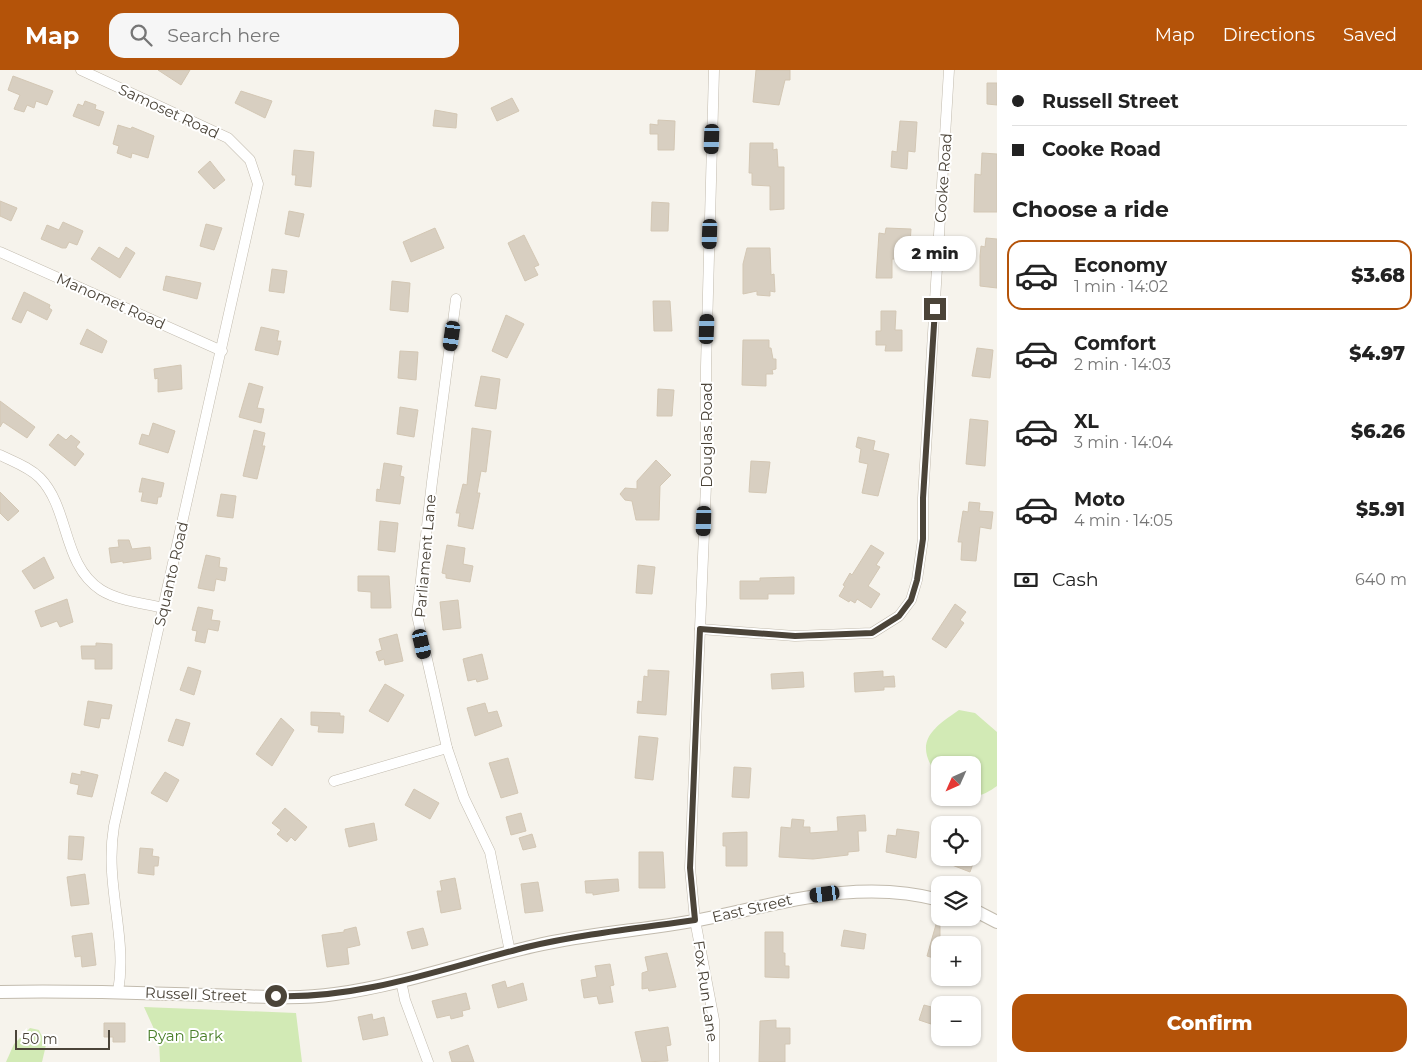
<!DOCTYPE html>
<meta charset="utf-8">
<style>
:root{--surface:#fff;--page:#f6f6f6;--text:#222;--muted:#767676;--line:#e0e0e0;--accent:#b45309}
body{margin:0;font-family:Montserrat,sans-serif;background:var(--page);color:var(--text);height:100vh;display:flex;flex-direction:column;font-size:19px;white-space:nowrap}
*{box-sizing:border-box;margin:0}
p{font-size:16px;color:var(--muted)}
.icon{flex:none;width:28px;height:28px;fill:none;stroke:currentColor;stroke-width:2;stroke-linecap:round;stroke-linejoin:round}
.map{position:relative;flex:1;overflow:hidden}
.side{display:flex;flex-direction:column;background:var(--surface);width:425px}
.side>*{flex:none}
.banner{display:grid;align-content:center;height:110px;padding:0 15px;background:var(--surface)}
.needle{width:32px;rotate:225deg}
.tools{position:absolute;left:931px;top:686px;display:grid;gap:10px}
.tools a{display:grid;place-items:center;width:50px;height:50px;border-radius:10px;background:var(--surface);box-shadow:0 1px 4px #0004;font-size:25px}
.scale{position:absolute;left:15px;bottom:12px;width:95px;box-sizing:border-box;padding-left:5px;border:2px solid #4b4439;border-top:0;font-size:14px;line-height:18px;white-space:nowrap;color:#4b4439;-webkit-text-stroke:4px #fff;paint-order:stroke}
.end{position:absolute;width:22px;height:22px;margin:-11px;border:6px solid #4b4439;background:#fff;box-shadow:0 0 0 2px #fff}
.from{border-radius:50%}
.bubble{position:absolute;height:35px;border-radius:15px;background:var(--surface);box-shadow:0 1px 4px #0004;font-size:16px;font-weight:800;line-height:35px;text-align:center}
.car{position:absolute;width:15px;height:30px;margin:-15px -8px;border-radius:6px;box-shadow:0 0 4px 1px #0007;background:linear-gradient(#222 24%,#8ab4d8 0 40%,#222 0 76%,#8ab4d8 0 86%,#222 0)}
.banner b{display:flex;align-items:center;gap:18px;height:48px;font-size:19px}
.banner b+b{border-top:1px solid var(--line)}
.banner i{width:12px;height:12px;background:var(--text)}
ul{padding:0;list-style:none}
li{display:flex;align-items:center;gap:15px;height:70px;margin:0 10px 8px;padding:0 5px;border:2px solid transparent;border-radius:15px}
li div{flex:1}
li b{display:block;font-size:19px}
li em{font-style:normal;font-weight:800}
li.active{border-color:var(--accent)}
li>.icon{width:45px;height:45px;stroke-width:1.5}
h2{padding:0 15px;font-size:22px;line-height:60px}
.pay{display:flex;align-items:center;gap:12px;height:55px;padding:0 15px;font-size:19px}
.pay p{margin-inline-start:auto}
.cta{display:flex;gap:10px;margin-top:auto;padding:10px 15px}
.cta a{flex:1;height:58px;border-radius:15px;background:var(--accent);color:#fff;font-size:20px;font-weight:800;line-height:58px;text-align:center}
header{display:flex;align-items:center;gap:30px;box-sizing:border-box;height:70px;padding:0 25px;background:var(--accent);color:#fff}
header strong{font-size:24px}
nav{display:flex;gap:28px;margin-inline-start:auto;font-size:18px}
.search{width:350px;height:45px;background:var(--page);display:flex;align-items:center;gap:12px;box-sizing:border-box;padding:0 18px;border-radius:15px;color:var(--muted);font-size:19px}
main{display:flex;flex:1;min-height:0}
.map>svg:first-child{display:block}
.green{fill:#d2eab5}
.building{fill:#d8cfc1;stroke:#d3c7b4}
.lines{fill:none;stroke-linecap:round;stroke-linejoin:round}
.minor-casing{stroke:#c2bbae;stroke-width:11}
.tertiary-casing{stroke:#c2bbae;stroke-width:14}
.minor{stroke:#fff;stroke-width:10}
.tertiary{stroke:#fff;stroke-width:12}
.route{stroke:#4b4439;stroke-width:6}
.labels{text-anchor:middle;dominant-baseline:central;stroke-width:4;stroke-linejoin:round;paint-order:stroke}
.street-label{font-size:15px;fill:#4b4439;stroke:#fff}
.park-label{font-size:15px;fill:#4a7f2a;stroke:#fff}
</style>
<header>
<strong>Map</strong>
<div class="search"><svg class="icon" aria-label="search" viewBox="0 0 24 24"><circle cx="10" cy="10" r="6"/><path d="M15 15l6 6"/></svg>Search here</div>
<nav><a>Map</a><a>Directions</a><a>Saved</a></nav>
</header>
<main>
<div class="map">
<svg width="997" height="992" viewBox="0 0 997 992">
<rect width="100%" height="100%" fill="#f6f3ec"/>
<g class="green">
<path d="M959,640L975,643L997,662V716C990,721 982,726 973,726L972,695H940V709C913,674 928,661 959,640Z"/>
<polygon points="144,937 296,943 302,992 160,992 159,970"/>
<polygon points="30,958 39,960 46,975 42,992 6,992 14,974"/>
</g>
<g class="building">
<polygon points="158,0 190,0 181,15"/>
<polygon points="756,0 790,0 790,10 785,10 779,35 753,32"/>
<polygon points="13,6 53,21 47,35 36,31 34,38 27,35 24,42 14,39 20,25 8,20"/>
<polygon points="987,13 997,13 997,35 987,34"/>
<polygon points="241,21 272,31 265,48 235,33"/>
<polygon points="512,28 519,41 497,51 491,38"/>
<polygon points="85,31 96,35 95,39 104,42 99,56 73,46 78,34 83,36"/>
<polygon points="435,40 457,44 456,58 433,56"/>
<polygon points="658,50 675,51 674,80 658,80 658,64 650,64 650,54 658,55"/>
<polygon points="900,51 917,52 915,82 908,81 907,99 891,97 892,81 897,82"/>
<polygon points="118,55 131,59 132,57 154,66 148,88 132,83 131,88 117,83 119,76 113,74"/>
<polygon points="750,73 773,73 773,80 777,79 778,97 784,97 784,139 770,140 770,116 752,115 752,103 749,103"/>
<polygon points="294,80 314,82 311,117 295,115 296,105 292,105"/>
<polygon points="982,83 997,84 997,142 974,142 975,104 981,105"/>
<polygon points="210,91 225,110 214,119 198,102"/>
<polygon points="0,131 17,138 11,151 0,146"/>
<polygon points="652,132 669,133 668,161 651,161"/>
<polygon points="289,141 304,144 299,167 285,164"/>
<polygon points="63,152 83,161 77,175 69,172 66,178 62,178 41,169 47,155 59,160"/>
<polygon points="206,154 222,158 214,180 200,176"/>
<polygon points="435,158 444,178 411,192 403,172"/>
<polygon points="886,158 911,159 910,174 908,174 907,189 892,189 892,208 876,208 879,163 885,164"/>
<polygon points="524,165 539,195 534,197 538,205 525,211 508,173"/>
<polygon points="986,168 997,169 997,218 980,216 980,186 981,176 985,177"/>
<polygon points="99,177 119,189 126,177 135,183 120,208 91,189"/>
<polygon points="747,178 770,178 771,205 774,204 775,222 770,221 770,226 757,225 757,221 743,224 743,194"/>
<polygon points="272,199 287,201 284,223 269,221"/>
<polygon points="166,206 201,213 197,229 163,220"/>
<polygon points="392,211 410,213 408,242 390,240"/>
<polygon points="24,222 50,235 49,238 52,240 47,250 27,240 21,253 12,249"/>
<polygon points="653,231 670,231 672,261 654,261"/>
<polygon points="881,241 896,241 895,260 902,260 902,281 885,281 886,275 876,275 876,261 881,261"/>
<polygon points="506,245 524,254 507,288 492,281"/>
<polygon points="261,257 279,261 277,271 281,271 278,285 255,280"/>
<polygon points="87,259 107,271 102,283 80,274"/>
<polygon points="743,270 769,270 769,278 771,278 773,289 776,289 776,299 772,300 773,304 766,304 766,316 742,315"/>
<polygon points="977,278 993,280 990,308 972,306"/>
<polygon points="400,281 418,282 416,310 398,308"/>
<polygon points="181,295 182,319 158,322 158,308 155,309 154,299"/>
<polygon points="481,306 500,309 496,339 475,336"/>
<polygon points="249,313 263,317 257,338 264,339 261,353 239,347"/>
<polygon points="658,319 674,320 672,346 657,346"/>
<polygon points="0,331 35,357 27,368 3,352 0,357"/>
<polygon points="400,337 418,340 414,367 397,364"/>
<polygon points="970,349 988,351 985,396 966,394"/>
<polygon points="153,353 175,361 168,383 139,374 142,364 149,366"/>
<polygon points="472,358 491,361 486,402 481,401 477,423 480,423 473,459 458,456 460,443 456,443 463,414 467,415"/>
<polygon points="254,360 265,363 262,376 265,376 257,409 243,406"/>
<polygon points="58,364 66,370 71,365 80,372 76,377 84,384 75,396 49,375"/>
<polygon points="858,367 875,371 873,380 889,384 878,426 862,423 868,394 859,392 861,379 856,377"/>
<polygon points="656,390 671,405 660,416 659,450 636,450 632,431 625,430 620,424 625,418 637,419 637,411"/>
<polygon points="751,391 770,392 766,423 749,422"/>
<polygon points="384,393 402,396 400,406 404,407 400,434 376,431 377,419 380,420"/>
<polygon points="142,408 164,413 161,427 158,427 157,434 141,431 143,422 139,422"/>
<polygon points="0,422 19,441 8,451 0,443"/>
<polygon points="221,424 236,426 233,448 217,446"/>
<polygon points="969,432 980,433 979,441 993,442 991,459 980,457 976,491 961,490 962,472 958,472 963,441 968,442"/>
<polygon points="380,451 398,453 395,482 378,480"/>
<polygon points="118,470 129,470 132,479 150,477 151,489 123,493 123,491 111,493 109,478 119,477"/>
<polygon points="447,475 465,478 463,494 473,496 470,512 446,508 446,504 442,503"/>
<polygon points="871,475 884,483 876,495 880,497 868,516 880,524 871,538 857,529 855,533 850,530 849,532 839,526 845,516 843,515 850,503 852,505"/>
<polygon points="206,485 220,488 219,497 227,498 225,511 216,509 214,521 198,518"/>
<polygon points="44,487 54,508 34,519 22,501"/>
<polygon points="638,495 655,497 652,524 636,523"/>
<polygon points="358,506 389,506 391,538 371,538 371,522 358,521"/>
<polygon points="794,507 794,524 768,524 768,529 740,529 740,511 760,511 760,508"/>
<polygon points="67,529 73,552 60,557 57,551 41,557 35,541"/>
<polygon points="458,530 461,558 443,560 440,532"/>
<polygon points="955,534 966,542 960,550 964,553 946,578 932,569"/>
<polygon points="198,537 213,540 211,550 220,551 218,561 208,559 205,573 195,571 197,561 192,560"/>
<polygon points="397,564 403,591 385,595 384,589 379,591 376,582 382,580 379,569"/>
<polygon points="96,573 112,574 112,599 95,599 95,589 82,589 81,576 96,576"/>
<polygon points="482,584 488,609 477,612 476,609 468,611 463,589"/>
<polygon points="188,597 201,601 194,625 180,620"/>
<polygon points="648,600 669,601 666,645 637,643 638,631 642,632 644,606 648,607"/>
<polygon points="883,601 883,607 894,606 895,617 884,617 884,620 855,622 854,603"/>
<polygon points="803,602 804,617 772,619 771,604"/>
<polygon points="385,614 404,625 388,652 369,641"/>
<polygon points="88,631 112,635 109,649 101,648 99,658 84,655"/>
<polygon points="485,633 488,643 497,641 502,656 475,666 467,638"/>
<polygon points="311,642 340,643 340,646 344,646 343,663 318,662 319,656 311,655"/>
<polygon points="281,648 294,660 272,696 256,684"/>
<polygon points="176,649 190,653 183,676 168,671"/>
<polygon points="639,666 658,668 653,710 635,708"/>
<polygon points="508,688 518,723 501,728 489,693"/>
<polygon points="734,697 751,698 749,728 732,727"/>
<polygon points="81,701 98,705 92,727 77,724 79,715 70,713 72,703 81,705"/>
<polygon points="165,702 179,710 167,732 151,723"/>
<polygon points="414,719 439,733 430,749 405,735"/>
<polygon points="285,738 307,757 295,771 291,767 287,772 277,764 281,760 272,753"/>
<polygon points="521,743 526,761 511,765 506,747"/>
<polygon points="865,745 866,761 858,761 859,781 848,782 848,785 813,789 779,787 781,757 791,758 792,749 804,750 803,757 810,757 810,763 838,761 837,747"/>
<polygon points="374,753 377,770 349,777 345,759"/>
<polygon points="897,759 919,762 916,788 886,782 888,765 896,766"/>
<polygon points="747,762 747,796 726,796 726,776 723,776 723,763"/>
<polygon points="532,764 536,777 523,780 519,768"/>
<polygon points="69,766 84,767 82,790 68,789"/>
<polygon points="140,778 153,779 152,786 159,787 158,796 154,796 154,805 138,803"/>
<polygon points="639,782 663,782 665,818 639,818"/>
<polygon points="934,788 975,788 970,802"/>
<polygon points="85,804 89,834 71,836 67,807"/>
<polygon points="455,808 461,839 441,843 437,821 442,821 440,811"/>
<polygon points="618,809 619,821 593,825 593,823 586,823 585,811"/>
<polygon points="538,812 543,841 525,843 521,814"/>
<polygon points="937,851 940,851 940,890 927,886"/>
<polygon points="356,857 360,875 347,878 349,894 327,897 322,865 344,862 344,860"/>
<polygon points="423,858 428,875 412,879 407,862"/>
<polygon points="844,860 866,864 864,879 841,876"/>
<polygon points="765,862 783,862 783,883 785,883 785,896 789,896 789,908 765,907"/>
<polygon points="92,863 96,895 82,897 81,886 75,887 72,866"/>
<polygon points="667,883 676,917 649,921 648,918 642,919 642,903 648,901 645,887"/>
<polygon points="610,894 614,915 610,916 613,932 599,934 597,926 584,928 581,910 597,907 595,896"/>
<polygon points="505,911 507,918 523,913 527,930 498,938 492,915"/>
<polygon points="466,923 470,939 462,941 463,946 451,949 450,945 437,948 432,931"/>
<polygon points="924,935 935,938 931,954 919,950"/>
<polygon points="372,944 373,950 384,947 388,965 363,970 358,947"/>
<polygon points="776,950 776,958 790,958 790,974 785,974 785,992 759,992 760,951"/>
<polygon points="104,953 125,953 125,972 113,972 113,967 104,967"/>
<polygon points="668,957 671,975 666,976 668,991 642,992 635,962"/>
<polygon points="468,975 474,992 452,992 449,982"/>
</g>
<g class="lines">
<defs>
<g id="minor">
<path d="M81,0L228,68L250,90L258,114L114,756C104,815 128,866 118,922"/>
<polyline points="0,182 222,281"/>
<polyline points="456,229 432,412 417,545 447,678 464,728 490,782 510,882"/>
<path d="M0,385C14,392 29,397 40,408C70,439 62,495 101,520C119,531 143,533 163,538"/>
<polyline points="700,559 795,566 872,563 899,546 911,530 917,510 923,469 923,428 949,0"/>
<polyline points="334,711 447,678"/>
<polyline points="401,911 405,930 428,992"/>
<polyline points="714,992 714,950 695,850 690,798 706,415 706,297 714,0"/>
</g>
<g id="tertiary">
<polyline points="972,839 997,852"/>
<path d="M0,922C70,920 140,923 210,925C252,926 294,930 335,924C402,915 468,891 534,876C593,862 654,860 714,847C790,831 861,809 940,830"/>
</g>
</defs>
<use href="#minor" class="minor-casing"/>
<use href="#tertiary" class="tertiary-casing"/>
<use href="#minor" class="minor"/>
<use href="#tertiary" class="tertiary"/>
</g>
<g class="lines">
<path class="route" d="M276,926C362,929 444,898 527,877C582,864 639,858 695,850L690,798L700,559L795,566L872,563L899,546L911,530L917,510L923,469V428L935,239"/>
</g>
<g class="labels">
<g class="street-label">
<text transform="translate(169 41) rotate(25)">Samoset Road</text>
<text transform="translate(943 108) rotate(-86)">Cooke Road</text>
<text transform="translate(111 231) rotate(24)">Manomet Road</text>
<text transform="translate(706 365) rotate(-90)">Douglas Road</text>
<text transform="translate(425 486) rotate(-85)">Parliament Lane</text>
<text transform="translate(171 504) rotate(-77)">Squanto Road</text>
<text transform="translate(752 838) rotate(-13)">East Street</text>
<text transform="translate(706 921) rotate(82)">Fox Run Lane</text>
<text transform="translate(196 924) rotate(2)">Russell Street</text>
</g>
<g class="park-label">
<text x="185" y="965">Ryan Park</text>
</g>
</g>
</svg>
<div class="tools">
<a><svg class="needle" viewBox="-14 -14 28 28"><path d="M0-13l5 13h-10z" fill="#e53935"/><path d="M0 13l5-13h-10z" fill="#767676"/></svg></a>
<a><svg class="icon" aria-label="locate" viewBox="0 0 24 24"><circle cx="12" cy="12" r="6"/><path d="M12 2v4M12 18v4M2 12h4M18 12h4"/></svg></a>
<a><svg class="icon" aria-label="layers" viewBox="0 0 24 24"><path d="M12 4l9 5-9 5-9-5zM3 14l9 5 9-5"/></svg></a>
<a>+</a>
<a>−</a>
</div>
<div class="scale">50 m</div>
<i class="end from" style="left:276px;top:926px"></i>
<i class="end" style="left:935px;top:239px"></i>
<div class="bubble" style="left:894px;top:166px;width:82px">2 min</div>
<i class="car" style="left:712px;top:69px;rotate:182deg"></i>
<i class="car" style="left:710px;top:164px;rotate:182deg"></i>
<i class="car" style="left:707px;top:259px;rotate:2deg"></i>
<i class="car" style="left:452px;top:266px;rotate:188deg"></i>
<i class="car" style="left:704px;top:451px;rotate:182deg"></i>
<i class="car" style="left:422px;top:574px;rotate:167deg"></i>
<i class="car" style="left:825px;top:824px;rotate:263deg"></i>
</div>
<section class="side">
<div class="banner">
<b><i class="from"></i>Russell Street</b>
<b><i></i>Cooke Road</b>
</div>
<h2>Choose a ride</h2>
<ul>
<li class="active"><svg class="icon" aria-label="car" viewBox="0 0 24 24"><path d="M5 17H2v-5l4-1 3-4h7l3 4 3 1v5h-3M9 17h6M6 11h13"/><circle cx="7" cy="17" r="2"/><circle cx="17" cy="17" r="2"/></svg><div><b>Economy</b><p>1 min · 14:02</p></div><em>$3.68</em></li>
<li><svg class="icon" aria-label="car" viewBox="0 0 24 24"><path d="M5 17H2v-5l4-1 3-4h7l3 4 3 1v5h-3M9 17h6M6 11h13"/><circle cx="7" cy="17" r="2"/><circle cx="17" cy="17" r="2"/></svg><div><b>Comfort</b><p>2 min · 14:03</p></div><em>$4.97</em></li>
<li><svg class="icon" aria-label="car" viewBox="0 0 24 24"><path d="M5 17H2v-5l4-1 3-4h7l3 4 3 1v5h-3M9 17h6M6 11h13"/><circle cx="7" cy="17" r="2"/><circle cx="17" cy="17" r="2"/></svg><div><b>XL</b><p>3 min · 14:04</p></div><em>$6.26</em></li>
<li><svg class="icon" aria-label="car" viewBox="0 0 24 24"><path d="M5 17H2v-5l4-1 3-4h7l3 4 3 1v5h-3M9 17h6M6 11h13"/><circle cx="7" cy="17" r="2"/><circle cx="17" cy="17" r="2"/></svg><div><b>Moto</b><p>4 min · 14:05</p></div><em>$5.91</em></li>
</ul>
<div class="pay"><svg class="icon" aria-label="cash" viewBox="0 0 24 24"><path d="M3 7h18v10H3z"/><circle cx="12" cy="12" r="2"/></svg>Cash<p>640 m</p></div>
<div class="cta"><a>Confirm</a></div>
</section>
</main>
